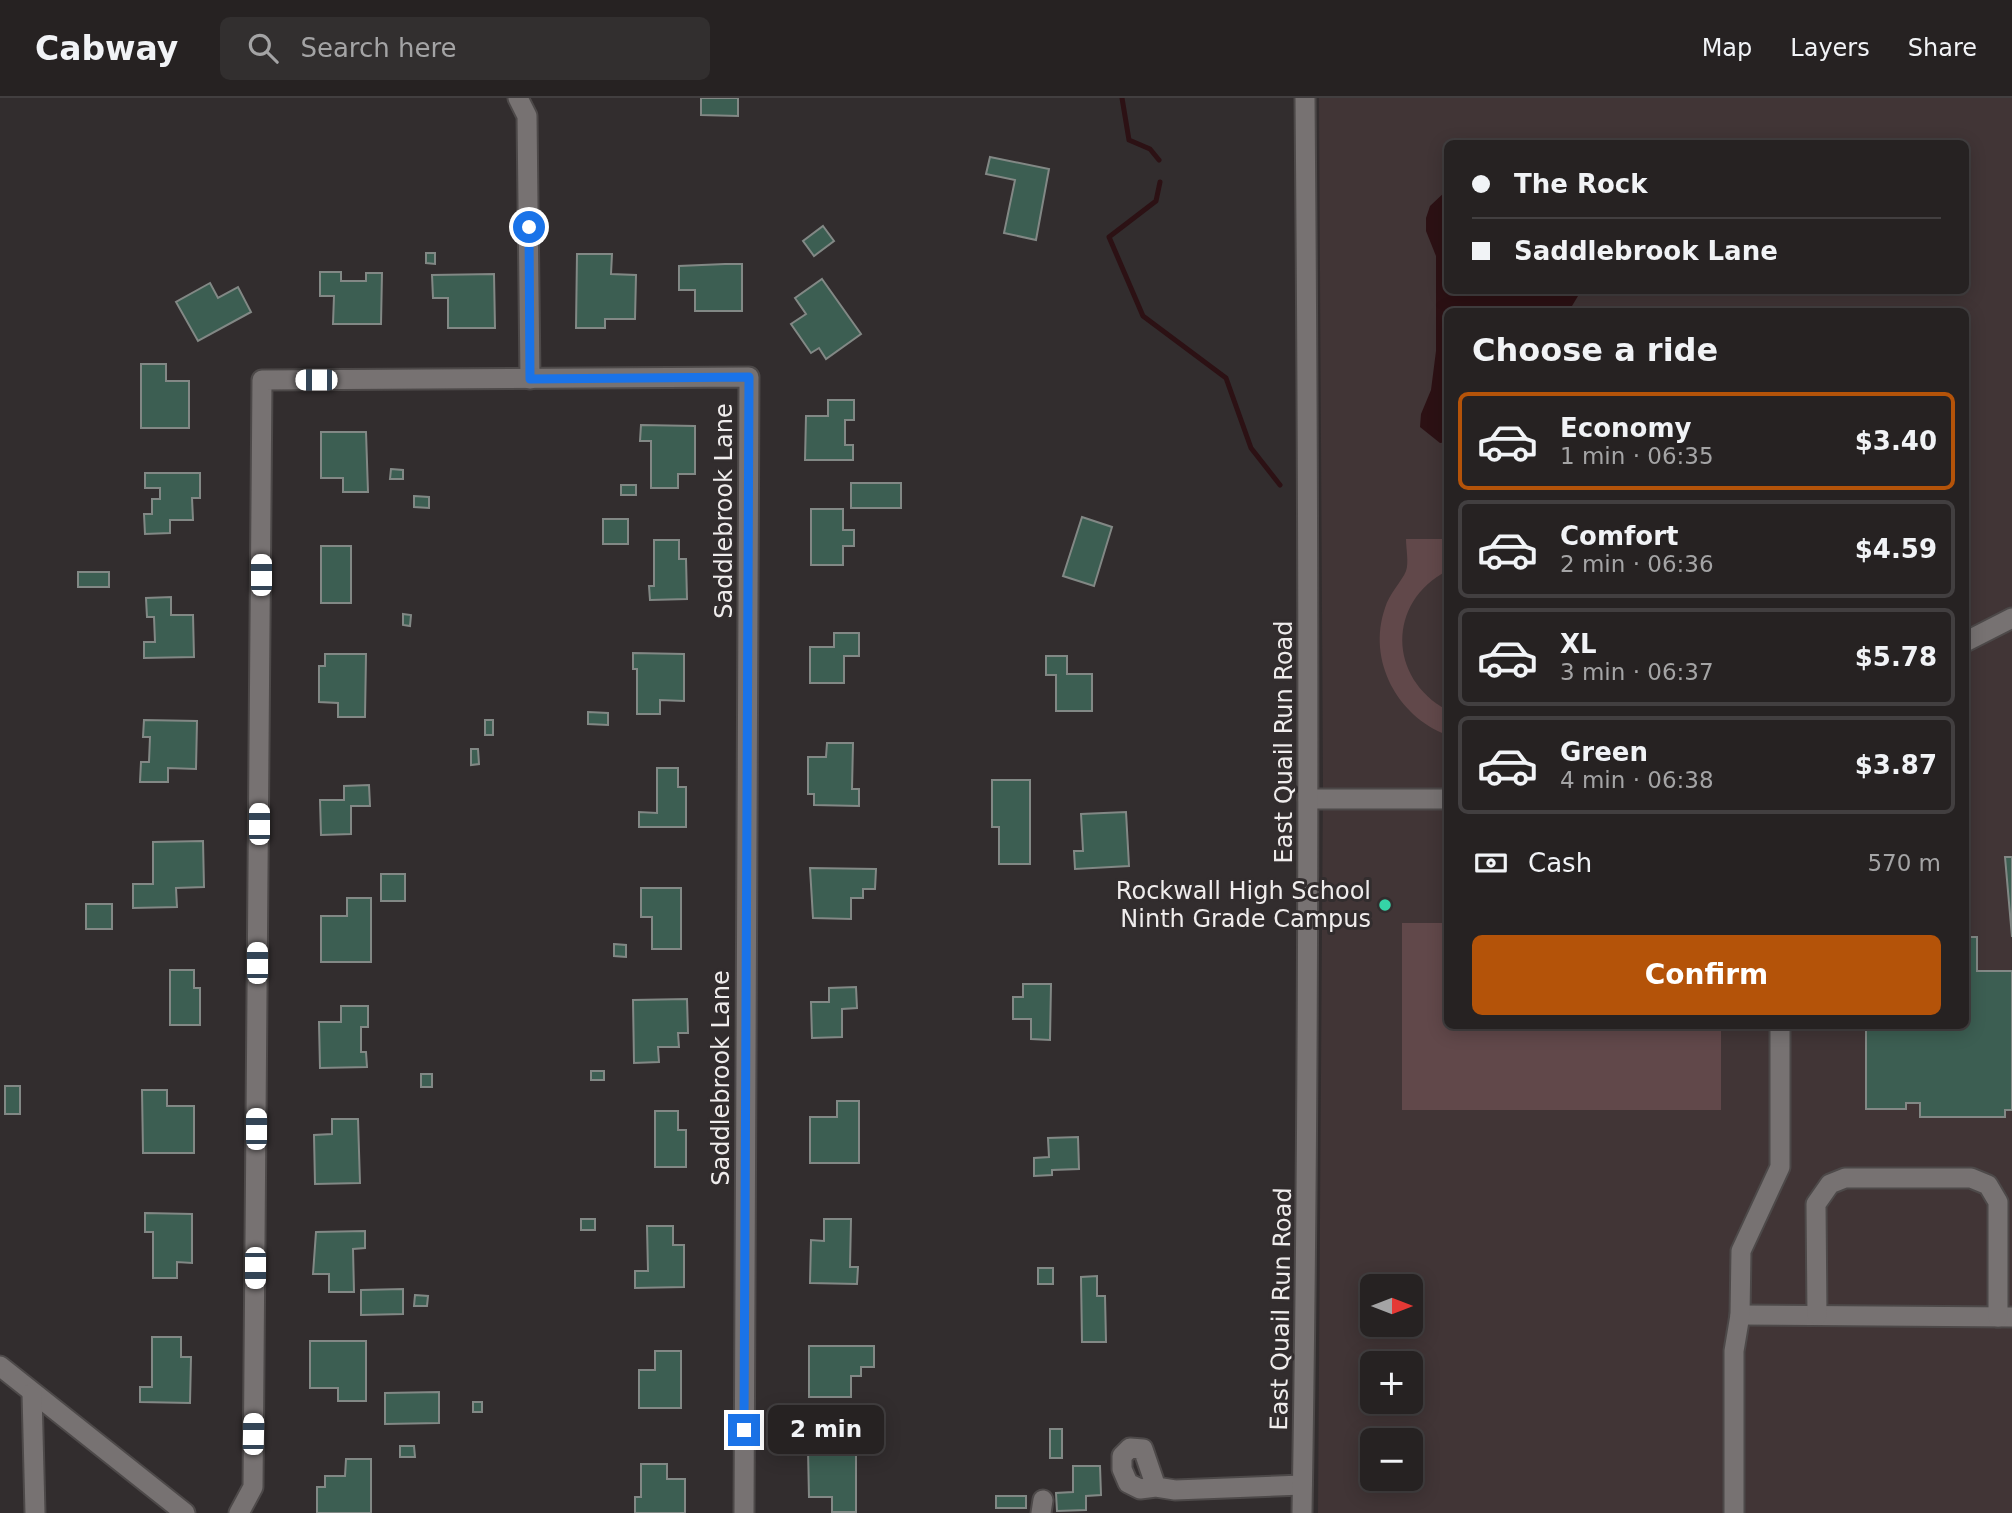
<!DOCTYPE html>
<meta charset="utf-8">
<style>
:root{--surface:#262222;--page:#322f2f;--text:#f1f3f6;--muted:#a4a4a5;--line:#423f40;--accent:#b45309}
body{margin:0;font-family:"DejaVu Sans",sans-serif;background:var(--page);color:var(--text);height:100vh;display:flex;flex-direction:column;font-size:26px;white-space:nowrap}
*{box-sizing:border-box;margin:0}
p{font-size:23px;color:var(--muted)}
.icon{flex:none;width:38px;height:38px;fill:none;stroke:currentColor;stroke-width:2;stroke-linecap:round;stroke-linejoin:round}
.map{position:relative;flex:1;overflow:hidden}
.drawer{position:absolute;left:1444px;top:210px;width:525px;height:721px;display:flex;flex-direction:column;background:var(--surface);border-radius:10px;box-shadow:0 4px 18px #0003,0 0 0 2px var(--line)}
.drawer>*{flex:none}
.hud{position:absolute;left:1444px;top:42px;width:525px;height:154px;border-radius:10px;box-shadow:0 4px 18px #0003,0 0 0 2px var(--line);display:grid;align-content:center;height:154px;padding:0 28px;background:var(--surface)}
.needle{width:46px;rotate:90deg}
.fabs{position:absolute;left:1360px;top:1176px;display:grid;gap:14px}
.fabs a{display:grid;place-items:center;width:63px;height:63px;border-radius:10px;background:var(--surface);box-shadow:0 4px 18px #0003,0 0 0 2px var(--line);font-size:35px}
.end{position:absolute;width:32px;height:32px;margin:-16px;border:9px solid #1a73e8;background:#fff;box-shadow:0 0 0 4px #fff}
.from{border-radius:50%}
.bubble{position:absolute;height:49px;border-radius:10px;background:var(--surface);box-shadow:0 4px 18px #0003,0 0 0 2px var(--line);font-size:23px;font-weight:600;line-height:49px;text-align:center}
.car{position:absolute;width:21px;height:42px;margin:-21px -10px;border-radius:9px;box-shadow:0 0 5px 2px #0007;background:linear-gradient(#fff 24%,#345 0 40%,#fff 0 76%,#345 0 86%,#fff 0)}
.hud b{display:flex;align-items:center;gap:24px;height:66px;font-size:26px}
.hud b+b{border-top:2px solid var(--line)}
.hud i{width:18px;height:18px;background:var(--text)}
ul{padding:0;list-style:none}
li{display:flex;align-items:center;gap:21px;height:98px;margin:0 14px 10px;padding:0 14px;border:4px solid var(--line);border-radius:10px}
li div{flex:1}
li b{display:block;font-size:26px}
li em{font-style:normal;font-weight:600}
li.on{border-color:var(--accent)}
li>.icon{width:63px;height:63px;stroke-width:1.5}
h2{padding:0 28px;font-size:32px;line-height:84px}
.pay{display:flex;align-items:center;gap:18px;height:77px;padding:0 28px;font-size:26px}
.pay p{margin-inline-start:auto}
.button{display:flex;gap:14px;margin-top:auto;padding:14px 28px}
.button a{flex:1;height:80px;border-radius:10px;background:var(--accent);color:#fff;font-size:28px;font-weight:600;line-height:80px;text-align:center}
header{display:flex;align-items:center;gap:42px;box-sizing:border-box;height:98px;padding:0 35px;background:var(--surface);border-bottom:2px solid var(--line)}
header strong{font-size:33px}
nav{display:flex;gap:38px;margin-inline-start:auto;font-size:24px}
.search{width:490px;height:63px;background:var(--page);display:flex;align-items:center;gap:18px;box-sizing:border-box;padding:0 24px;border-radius:10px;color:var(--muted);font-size:26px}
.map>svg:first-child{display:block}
.built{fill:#413536;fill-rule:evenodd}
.green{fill:#61484a}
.water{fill:#2c1114}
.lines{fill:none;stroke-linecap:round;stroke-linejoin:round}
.stream{stroke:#2c1114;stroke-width:5}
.building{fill:#3c5e52;stroke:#828885;stroke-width:2}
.minor-casing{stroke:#4d4949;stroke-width:23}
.minor{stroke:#777272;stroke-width:19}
.route{stroke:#1a73e8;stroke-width:9}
.poi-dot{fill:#35d4a7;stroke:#322d2e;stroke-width:2.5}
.labels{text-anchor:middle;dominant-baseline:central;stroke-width:6;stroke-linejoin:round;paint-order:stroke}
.street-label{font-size:24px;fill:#efecec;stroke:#322d2e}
.poi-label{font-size:24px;fill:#efecec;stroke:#322d2e;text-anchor:end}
</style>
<header>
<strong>Cabway</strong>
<div class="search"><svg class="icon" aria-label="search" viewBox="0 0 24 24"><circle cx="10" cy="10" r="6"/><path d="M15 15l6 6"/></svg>Search here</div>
<nav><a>Map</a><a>Layers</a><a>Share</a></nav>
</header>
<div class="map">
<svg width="2012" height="1415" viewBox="0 0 2012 1415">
<rect width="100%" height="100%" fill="#322d2e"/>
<path class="built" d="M1319,0H2012V1415H1318L1323,686ZM1447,46H1965V192H1447ZM1447,214H1965V928H1447ZM1372,1188H1410V1227H1372ZM1372,1265H1410V1304H1372ZM1372,1342H1410V1381H1372Z"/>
<g class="green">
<path d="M1406,441H1447V473C1387,504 1388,580 1447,612V637C1397,618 1367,562 1385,510C1389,496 1402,483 1406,473C1409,465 1406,450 1406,441Z"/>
<polygon points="1402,825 1447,825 1447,928 1721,928 1721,1012 1402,1012"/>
</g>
<polygon class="water" points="1447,92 1447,192 1581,193 1569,213 1447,214 1447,344 1440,345 1420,329 1421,316 1431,292 1436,253 1436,158 1426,133 1426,120 1430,108"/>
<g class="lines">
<g class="stream">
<polyline points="1122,0 1129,42 1150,51 1159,62"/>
<polyline points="1160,84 1156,103 1109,139 1143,218 1226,280 1251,350 1280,387"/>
</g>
</g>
<g class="building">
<polygon points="701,0 738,0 738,18 701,17"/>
<polygon points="990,59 1049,71 1036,142 1004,135 1015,82 986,76"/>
<polygon points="823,128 834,143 814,158 803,143"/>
<polygon points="426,155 435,155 435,166 426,165"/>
<polygon points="577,156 612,156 611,176 636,177 635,221 605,221 605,230 576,230"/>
<polygon points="725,166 742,166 742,213 695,213 695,192 679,192 679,168"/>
<polygon points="320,174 341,174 341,183 366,183 366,175 382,175 381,226 333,226 334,198 320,198"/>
<polygon points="494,176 495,230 448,230 448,200 433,200 432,177"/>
<polygon points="822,181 861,236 826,261 819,250 811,255 791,226 806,216 795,200"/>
<polygon points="210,185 218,200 238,189 251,214 198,243 176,204"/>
<polygon points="141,266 166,266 166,283 189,283 189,330 141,330"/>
<polygon points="828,302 854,302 854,322 845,322 845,347 853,347 853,362 805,362 806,318 828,318"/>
<polygon points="641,327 695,328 695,376 678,376 678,390 651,390 651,343 640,343"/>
<polygon points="321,334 366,334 368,394 343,394 343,380 321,380"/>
<polygon points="391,371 403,372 403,381 390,381"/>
<polygon points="145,375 200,375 200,400 192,400 193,422 170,422 170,435 145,436 144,416 152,416 152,401 160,401 160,390 145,390"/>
<rect x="851" y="385" width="50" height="25"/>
<rect x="621" y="387" width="15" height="10"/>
<polygon points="414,398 429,399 429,410 414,409"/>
<polygon points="811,411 843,411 843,432 854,432 854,448 843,448 843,467 811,467"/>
<polygon points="1082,419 1112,429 1094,488 1063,478"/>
<rect x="603" y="421" width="25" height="25"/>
<polygon points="654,442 679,442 679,461 686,461 687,501 650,502 649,488 654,488"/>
<rect x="321" y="448" width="30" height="57"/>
<rect x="78" y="474" width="31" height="15"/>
<polygon points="171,499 171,517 193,517 194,559 144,560 144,544 155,544 154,519 147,519 146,500"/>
<polygon points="403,516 411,517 410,528 403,527"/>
<polygon points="834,535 859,535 859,558 844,558 844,585 810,585 810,549 834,549"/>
<polygon points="633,555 684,556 684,603 660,602 660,616 637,616 637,571 633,571"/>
<polygon points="325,556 366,556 365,619 338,619 338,605 319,604 319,568 325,568"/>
<polygon points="1046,558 1067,558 1067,576 1092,576 1092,613 1056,613 1056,577 1046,577"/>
<polygon points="588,614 608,615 608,627 588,626"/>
<polygon points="144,622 197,623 196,671 168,670 168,684 140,684 141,664 149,664 150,639 143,639"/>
<rect x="485" y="622" width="8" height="15"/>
<polygon points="827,645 853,645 852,691 859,691 859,708 814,707 814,696 808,696 808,659 826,659"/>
<polygon points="471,651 478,651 479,666 471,667"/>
<polygon points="657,670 678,670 678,689 686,689 686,729 639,729 639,714 657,715"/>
<polygon points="992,682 1030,682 1030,766 999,766 999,729 992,729"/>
<polygon points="369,687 370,708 351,708 351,736 321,737 320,702 344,702 344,688"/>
<polygon points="1126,714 1129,768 1075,771 1074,753 1083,753 1081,716"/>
<polygon points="203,743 204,789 176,790 177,809 133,810 133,786 153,786 153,744"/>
<polygon points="2005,759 2012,759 2012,839"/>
<polygon points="810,770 876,771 875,791 863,791 863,800 851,800 851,821 813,820"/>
<rect x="381" y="776" width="24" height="27"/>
<polygon points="641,790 681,790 681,851 652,851 652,819 641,819"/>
<polygon points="347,800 371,800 371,864 321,864 321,818 347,818"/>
<rect x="86" y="806" width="26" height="25"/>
<polygon points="1965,839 1977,839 1977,873 2012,873 2012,1012 2005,1012 2005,1019 1920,1019 1920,1005 1906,1005 1906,1011 1866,1011 1866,928 1965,928"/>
<polygon points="614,846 626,847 626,859 614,858"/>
<polygon points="170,872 194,872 194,890 200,890 200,927 170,927"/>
<polygon points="1023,886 1051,886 1050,942 1031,941 1031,921 1013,921 1013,899 1023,899"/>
<polygon points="856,889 857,910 842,911 842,939 812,940 811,904 829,904 829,890"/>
<polygon points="687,901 688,935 678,935 679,949 658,949 659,964 634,965 633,902"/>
<polygon points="341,908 368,908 368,929 361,929 361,954 366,954 367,969 320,970 319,924 341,924"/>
<rect x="591" y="973" width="13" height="9"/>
<rect x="421" y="976" width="11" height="13"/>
<rect x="5" y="988" width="15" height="28"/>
<polygon points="142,992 167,992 167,1008 194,1008 194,1055 143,1055"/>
<polygon points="837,1003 859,1003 859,1065 810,1065 810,1019 837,1019"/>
<polygon points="655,1013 678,1013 678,1032 686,1032 686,1069 655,1069"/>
<polygon points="332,1021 358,1021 360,1085 315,1086 314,1037 332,1036"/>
<polygon points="1078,1039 1079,1071 1052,1072 1052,1077 1034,1078 1034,1060 1049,1059 1048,1040"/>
<polygon points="145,1115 192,1116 192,1165 177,1164 177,1180 153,1180 153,1134 145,1134"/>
<rect x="581" y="1121" width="14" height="11"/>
<polygon points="824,1121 851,1121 850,1169 858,1169 857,1186 810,1185 811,1142 824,1143"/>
<polygon points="647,1128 673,1128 673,1147 684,1147 684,1189 635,1190 635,1173 648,1173"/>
<polygon points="365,1133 365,1150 353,1151 354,1194 329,1194 329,1176 313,1176 316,1134"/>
<rect x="1038" y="1170" width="15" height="16"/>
<polygon points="1097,1178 1097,1198 1105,1198 1106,1244 1082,1244 1081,1179"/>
<polygon points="403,1191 403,1216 361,1217 361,1192"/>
<polygon points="415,1197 428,1198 427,1208 414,1208"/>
<polygon points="152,1239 181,1239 181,1259 191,1259 190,1305 140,1304 140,1289 152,1289"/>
<polygon points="310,1243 366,1243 366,1303 338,1303 338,1290 310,1290"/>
<polygon points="809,1248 874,1248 874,1269 861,1269 861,1278 851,1278 851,1299 809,1299"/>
<polygon points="655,1253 681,1253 681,1310 639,1310 639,1272 655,1272"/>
<polygon points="439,1294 439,1325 385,1326 385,1295"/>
<rect x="473" y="1304" width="9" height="10"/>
<rect x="1050" y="1331" width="12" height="29"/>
<polygon points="400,1348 414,1348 415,1359 400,1359"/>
<polygon points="808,1352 856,1352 856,1414 832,1414 832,1399 809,1399"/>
<polygon points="346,1361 371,1361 371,1415 317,1415 317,1389 325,1389 325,1378 345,1378"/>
<polygon points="641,1366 667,1366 667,1381 685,1381 685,1415 635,1415 635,1399 641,1399"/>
<polygon points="1073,1368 1100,1368 1101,1397 1086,1398 1086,1412 1057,1413 1056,1395 1073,1394"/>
<rect x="996" y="1398" width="30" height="12"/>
</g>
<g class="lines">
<defs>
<g id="minor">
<polyline points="518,0 527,18 530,281"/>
<polyline points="1965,544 2012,520"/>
<polyline points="1308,701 1447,701"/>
<polyline points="1740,1217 2012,1219"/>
<polyline points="1817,1217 1816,1106 1830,1086 1845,1080 1971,1080 1988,1087 1998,1104 1998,1219"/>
<polyline points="0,1268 185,1415"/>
<polyline points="32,1295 35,1415"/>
<polyline points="1156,1389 1140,1391 1128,1385 1122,1371 1122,1358 1130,1350 1143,1351 1156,1389 1175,1392 1302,1387"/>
<polyline points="239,1415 253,1389 262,282 749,279 744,1415"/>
<polyline points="1041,1415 1043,1402"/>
<path d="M1302,1415C1310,943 1309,472 1305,0"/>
<polyline points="1734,1415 1734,1253 1740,1217 1741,1153 1780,1069 1780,928"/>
</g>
</defs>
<use href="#minor" class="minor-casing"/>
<use href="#minor" class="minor"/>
</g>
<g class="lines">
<polyline class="route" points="529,129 530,281 749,279 744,1332"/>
</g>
<circle class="poi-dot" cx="1385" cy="807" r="7"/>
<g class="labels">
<g class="street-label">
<text transform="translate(724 413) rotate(-90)">Saddlebrook Lane</text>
<text transform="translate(1284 644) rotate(-90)">East Quail Run Road</text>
<text transform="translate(721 980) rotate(-90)">Saddlebrook Lane</text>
<text transform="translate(1281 1211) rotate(-89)">East Quail Run Road</text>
</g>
<g class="poi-label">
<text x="1371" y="793">Rockwall High School<tspan x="1371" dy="28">Ninth Grade Campus</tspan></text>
</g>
</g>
</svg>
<div class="fabs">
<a><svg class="needle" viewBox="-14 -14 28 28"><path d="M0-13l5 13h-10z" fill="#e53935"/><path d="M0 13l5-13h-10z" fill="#a4a4a5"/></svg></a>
<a>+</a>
<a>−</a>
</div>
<i class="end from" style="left:529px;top:129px"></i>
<i class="end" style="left:744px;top:1332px"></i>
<div class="bubble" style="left:768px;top:1307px;width:116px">2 min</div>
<i class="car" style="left:316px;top:282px;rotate:270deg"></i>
<i class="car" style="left:261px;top:477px;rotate:0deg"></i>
<i class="car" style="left:259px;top:726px;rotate:0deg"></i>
<i class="car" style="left:257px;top:865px;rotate:0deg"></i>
<i class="car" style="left:256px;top:1031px;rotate:0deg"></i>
<i class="car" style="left:255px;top:1170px;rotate:180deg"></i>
<i class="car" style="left:253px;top:1336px;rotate:1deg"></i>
<div class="hud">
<b><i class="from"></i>The Rock</b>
<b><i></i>Saddlebrook Lane</b>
</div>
<section class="drawer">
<h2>Choose a ride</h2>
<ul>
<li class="on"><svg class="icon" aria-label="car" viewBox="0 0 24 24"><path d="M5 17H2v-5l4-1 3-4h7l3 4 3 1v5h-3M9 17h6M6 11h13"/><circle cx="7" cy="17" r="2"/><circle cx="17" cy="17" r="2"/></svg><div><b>Economy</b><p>1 min · 06:35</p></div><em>$3.40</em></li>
<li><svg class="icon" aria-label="car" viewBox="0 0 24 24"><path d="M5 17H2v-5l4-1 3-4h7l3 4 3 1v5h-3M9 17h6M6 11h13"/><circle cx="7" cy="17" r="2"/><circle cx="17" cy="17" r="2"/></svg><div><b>Comfort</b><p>2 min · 06:36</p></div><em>$4.59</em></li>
<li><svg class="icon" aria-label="car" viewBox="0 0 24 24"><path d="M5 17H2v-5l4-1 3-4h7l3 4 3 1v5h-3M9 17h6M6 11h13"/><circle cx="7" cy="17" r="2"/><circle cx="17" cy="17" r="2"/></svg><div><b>XL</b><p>3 min · 06:37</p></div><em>$5.78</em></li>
<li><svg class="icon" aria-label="car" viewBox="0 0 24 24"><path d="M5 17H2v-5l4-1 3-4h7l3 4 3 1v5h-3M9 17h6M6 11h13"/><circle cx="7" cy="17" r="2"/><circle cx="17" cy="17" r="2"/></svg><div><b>Green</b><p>4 min · 06:38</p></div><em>$3.87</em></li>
</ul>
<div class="pay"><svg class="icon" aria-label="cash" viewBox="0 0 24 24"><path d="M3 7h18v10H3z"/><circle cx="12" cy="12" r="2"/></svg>Cash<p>570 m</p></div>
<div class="button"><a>Confirm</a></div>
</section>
</div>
